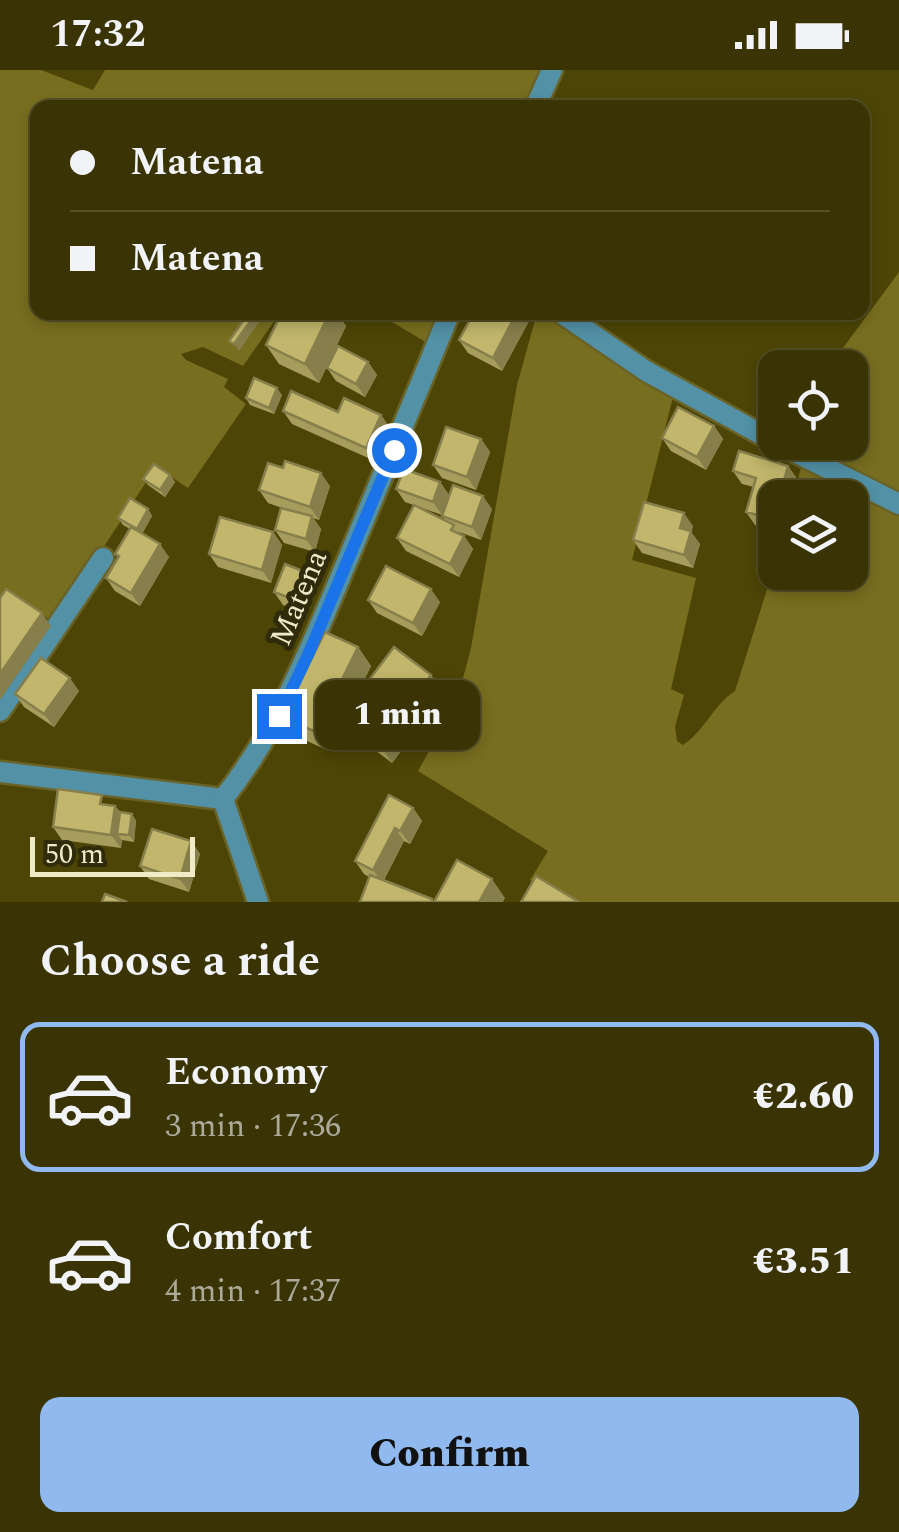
<!DOCTYPE html>
<meta charset="utf-8">
<style>
:root{--surface:#3a3404;--page:#413c0e;--text:#f1f3f6;--muted:#abaa9a;--line:#544f26;--accent:#90b9f0}
body{margin:0;font-family:Spectral,serif;background:var(--page);color:var(--text);height:100vh;display:flex;flex-direction:column;font-size:38px;white-space:nowrap}
*{box-sizing:border-box;margin:0}
p{font-size:32px;color:var(--muted)}
.icon{flex:none;width:55px;height:55px;fill:none;stroke:currentColor;stroke-width:2;stroke-linecap:round;stroke-linejoin:round}
.map{position:relative;height:832px;overflow:hidden}
.side{display:flex;flex-direction:column;background:var(--surface);flex:1}
.side>*{flex:none}
.hud{position:absolute;left:30px;top:30px;width:840px;height:220px;border-radius:20px;box-shadow:0 5px 15px #0003,0 0 0 2px var(--line);display:grid;align-content:center;height:220px;padding:0 40px;background:var(--surface)}
.tools{position:absolute;left:758px;top:280px;display:grid;gap:20px}
.tools a{display:grid;place-items:center;width:110px;height:110px;border-radius:20px;background:var(--surface);box-shadow:0 5px 15px #0003,0 0 0 2px var(--line);font-size:50px}
.scale{position:absolute;left:30px;bottom:25px;width:165px;box-sizing:border-box;padding-left:10px;border:5px solid #f0ebc6;border-top:0;font-size:28px;line-height:35px;white-space:nowrap;color:#f0ebc6;-webkit-text-stroke:8px #2f2b0b;paint-order:stroke}
.end{position:absolute;width:45px;height:45px;margin:-22px;border:12px solid #1a73e8;background:#fff;box-shadow:0 0 0 5px #fff}
.from{border-radius:50%}
.bubble{position:absolute;height:70px;border-radius:20px;background:var(--surface);box-shadow:0 5px 15px #0003,0 0 0 2px var(--line);font-size:32px;font-weight:800;line-height:70px;text-align:center}
.hud b{display:flex;align-items:center;gap:35px;height:95px;font-size:38px}
.hud b+b{border-top:2px solid var(--line)}
.hud i{width:25px;height:25px;background:var(--text)}
ul{padding:0;list-style:none}
li{display:flex;align-items:center;gap:30px;height:150px;margin:0 20px 15px;padding:0 20px;border:5px solid transparent;border-radius:20px}
li div{flex:1}
li b{display:block;font-size:38px}
li em{font-style:normal;font-weight:800}
li.on{border-color:var(--accent)}
li>.icon{width:90px;height:90px;stroke-width:1.5}
h2{padding:0 40px;font-size:45px;line-height:120px}
.primary-button{display:flex;gap:20px;margin-top:auto;padding:20px 40px}
.primary-button a{flex:1;height:115px;border-radius:20px;background:var(--accent);color:#111;font-size:40px;font-weight:800;line-height:115px;text-align:center}
.status{display:flex;justify-content:space-between;align-items:center;height:70px;padding:0 50px;background:var(--surface);direction:ltr}
.status svg{height:28px;fill:currentColor}
.map>svg:first-child{display:block}
.green{fill:#786e1f}
.lines{fill:none;stroke-linecap:round;stroke-linejoin:round}
.street-casing{stroke:#6a6328;stroke-width:25}
.street{stroke:#5291a6;stroke-width:20}
.wall{fill:#a69d5c}
.shaded-wall{fill:#877f4b}
.building{fill:#c1b66b;stroke:#877f4b;stroke-width:2.5}
.route{stroke:#1a73e8;stroke-width:12}
.labels{text-anchor:middle;dominant-baseline:central;stroke-width:10;stroke-linejoin:round;paint-order:stroke}
.street-label{font-size:30px;fill:#f0ebc6;stroke:#2f2b0b}
</style>
<div class="status"><b>17:32</b><svg viewBox="0 0 49 12"><path d="M0 12V9h3v3zM5 12V6h3v6zM10 12V3h3v9zM15 12V0h3v12zM26 1h20v11H26zM47 4h2v5h-2z"/></svg></div>
<div class="map">
<svg width="899" height="832" viewBox="0 0 899 832">
<rect width="100%" height="100%" fill="#4d4505"/>
<g class="green">
<polygon points="0,0 41,0 93,20 105,0 541,0 525,37 38,38 38,242 280,243 243,296 203,277 181,284 186,290 228,309 224,317 246,334 188,418 156,397 54,553 11,523 0,536"/>
<polygon points="899,202 899,427 784,373 850,372 850,298 829,297"/>
<polygon points="377,243 442,243 429,274"/>
<path d="M537,243L554,248L673,327L632,490L696,508L671,619L684,625L675,657L677,671L683,675C705,661 712,636 735,621L770,510L765,499L774,477L775,502H850V428L794,427L801,397L899,443V832H564L530,810L548,781L418,701L457,631L471,578L517,315Z"/>
</g>
<g class="lines">
<defs>
<g id="street">
<polyline points="535,38 552,0"/>
<polyline points="560,242 646,301 775,372"/>
<polyline points="775,372 899,434"/>
<polyline points="0,641 103,488"/>
<polyline points="0,702 223,729"/>
<path d="M223,729C281,656 314,570 350,484C383,404 417,323 450,242"/>
<polyline points="223,729 258,832"/>
</g>
</defs>
<use href="#street" class="street-casing"/>
<use href="#street" class="street"/>
</g>
<g class="wall">
<polygon points="282,242 336,242 346,256 319,313 279,294 266,275"/>
<polygon points="474,242 523,242 529,251 502,301 468,283 459,270"/>
<polygon points="368,292 377,305 365,327 336,311 327,298"/>
<polygon points="282,325 274,344 250,335 246,328"/>
<polygon points="283,341 338,342 381,345 390,358 375,391 292,354"/>
<polygon points="714,356 723,369 706,400 671,381 662,368"/>
<polygon points="481,369 490,382 476,420 442,408 433,395"/>
<polygon points="788,396 797,409 775,428 775,460 755,455 746,442 754,417 742,414 733,401"/>
<polygon points="170,405 175,412 165,427 148,415 143,409"/>
<polygon points="440,412 449,425 442,445 405,432 396,419"/>
<polygon points="330,416 319,450 313,448 321,459 315,482 284,473 275,460 288,440 268,433 259,420"/>
<polygon points="148,439 152,446 142,464 169,487 140,536 115,521 106,508 118,488 115,484 130,459 123,455 118,448"/>
<polygon points="492,439 481,470 459,462 464,466 473,479 459,507 406,481 397,468 445,450 442,446"/>
<polygon points="693,456 691,462 700,474 693,498 642,483 633,470"/>
<polygon points="273,462 282,475 271,513 218,497 209,484"/>
<polygon points="305,502 314,515 304,543 283,535 274,522"/>
<polygon points="368,530 440,532 422,566 377,543"/>
<polygon points="358,577 371,596 354,631 431,605 444,624 392,693 355,665 344,650 329,681 296,666 282,647"/>
<polygon points="79,621 54,657 24,637 15,624"/>
<polygon points="108,735 115,736 120,742 132,744 136,751 134,772 122,770 121,778 62,770 53,757"/>
<polygon points="413,738 422,751 410,774 404,771 384,810 432,829 434,832 369,807 364,804 355,791"/>
<polygon points="191,771 200,784 189,822 149,809 140,796"/>
</g>
<g class="shaded-wall">
<polygon points="257,242 266,242 239,281 234,274"/>
<polygon points="330,242 336,242 346,256 319,313 305,294"/>
<polygon points="517,242 523,242 529,251 502,301 493,288"/>
<polygon points="368,292 377,305 365,327 356,314"/>
<polygon points="277,318 282,325 274,344 269,338"/>
<polygon points="381,345 390,358 375,391 366,378"/>
<polygon points="714,356 723,369 706,400 697,387"/>
<polygon points="481,369 490,382 476,420 467,407"/>
<polygon points="788,396 797,409 792,428 779,428"/>
<polygon points="321,403 330,416 319,450 310,437"/>
<polygon points="170,405 175,412 165,427 160,420"/>
<polygon points="440,412 449,425 442,445 433,432"/>
<polygon points="483,426 492,439 481,470 472,457"/>
<polygon points="148,439 152,446 141,465 137,459"/>
<polygon points="684,443 693,456 691,462 700,474 693,498 684,485 680,458"/>
<polygon points="312,446 321,459 315,482 306,469"/>
<polygon points="273,462 282,475 271,513 262,500"/>
<polygon points="464,466 473,479 459,507 450,494"/>
<polygon points="160,474 169,487 140,536 131,523"/>
<polygon points="305,502 314,515 304,543 295,530"/>
<polygon points="431,519 440,532 422,566 413,553"/>
<polygon points="42,543 51,556 0,630 0,604"/>
<polygon points="358,577 371,596 345,649 342,646 344,650 329,681 316,662"/>
<polygon points="431,605 444,624 392,693 379,674"/>
<polygon points="70,608 79,621 54,657 44,644"/>
<polygon points="115,736 124,749 117,764 122,770 121,778 111,765"/>
<polygon points="413,738 422,751 410,774 400,761"/>
<polygon points="132,744 136,751 134,772 129,765"/>
<polygon points="395,758 404,771 382,813 373,800"/>
<polygon points="191,771 200,784 189,822 180,809"/>
<polygon points="492,809 505,828 503,832 479,832"/>
</g>
<g class="building">
<polygon points="249,242 257,242 234,274 229,271"/>
<polygon points="282,242 330,242 305,294 266,275"/>
<polygon points="474,242 517,242 493,288 459,270"/>
<polygon points="338,276 368,292 356,314 327,298"/>
<polygon points="254,308 277,318 269,338 246,328"/>
<polygon points="291,321 338,342 344,328 381,345 366,378 283,341"/>
<polygon points="678,337 714,356 697,387 662,368"/>
<polygon points="446,357 481,369 467,407 433,395"/>
<polygon points="739,381 788,396 779,428 775,428 775,441 772,449 746,442 756,408 733,401"/>
<polygon points="285,391 321,403 310,437 259,420 268,393 283,398"/>
<polygon points="154,394 170,405 160,420 143,409"/>
<polygon points="404,399 440,412 433,432 396,419"/>
<polygon points="453,415 483,426 472,457 442,446"/>
<polygon points="130,428 148,439 137,459 118,448"/>
<polygon points="644,432 684,443 680,458 691,461 684,485 633,470"/>
<polygon points="414,435 454,455 451,460 464,466 450,494 397,468"/>
<polygon points="281,438 312,446 306,469 275,460"/>
<polygon points="220,447 273,462 262,500 209,484"/>
<polygon points="131,457 160,474 131,523 106,508 119,486 115,484"/>
<polygon points="285,494 305,502 295,530 274,522"/>
<polygon points="386,496 431,519 413,553 368,530"/>
<polygon points="6,519 42,543 0,604 0,528"/>
<polygon points="325,562 358,577 316,662 282,647"/>
<polygon points="394,577 431,605 379,674 342,646"/>
<polygon points="41,588 70,608 44,644 15,624"/>
<polygon points="58,719 102,725 100,734 115,736 111,765 53,757"/>
<polygon points="389,725 413,738 400,761 395,758 373,800 355,791"/>
<polygon points="120,742 132,744 129,765 117,764"/>
<polygon points="152,759 191,771 180,809 140,796"/>
<polygon points="457,790 492,809 479,832 434,832"/>
<polygon points="370,805 432,829 431,832 360,832"/>
<polygon points="536,806 579,832 521,832"/>
<polygon points="105,824 127,832 102,832"/>
</g>
<g class="lines">
<polyline class="route" points="279,646 308,585 394,380"/>
</g>
<g class="labels">
<g class="street-label">
<text transform="translate(299 528) rotate(-67)">Matena</text>
</g>
</g>
</svg>
<div class="tools">
<a><svg class="icon" aria-label="locate" viewBox="0 0 24 24"><circle cx="12" cy="12" r="6"/><path d="M12 2v4M12 18v4M2 12h4M18 12h4"/></svg></a>
<a><svg class="icon" aria-label="layers" viewBox="0 0 24 24"><path d="M12 4l9 5-9 5-9-5zM3 14l9 5 9-5"/></svg></a>
</div>
<div class="scale">50 m</div>
<i class="end from" style="left:394px;top:380px"></i>
<i class="end" style="left:279px;top:646px"></i>
<div class="bubble" style="left:315px;top:610px;width:165px">1 min</div>
<div class="hud">
<b><i class="from"></i>Matena</b>
<b><i></i>Matena</b>
</div>
</div>
<section class="side">
<h2>Choose a ride</h2>
<ul>
<li class="on"><svg class="icon" aria-label="car" viewBox="0 0 24 24"><path d="M5 17H2v-5l4-1 3-4h7l3 4 3 1v5h-3M9 17h6M6 11h13"/><circle cx="7" cy="17" r="2"/><circle cx="17" cy="17" r="2"/></svg><div><b>Economy</b><p>3 min · 17:36</p></div><em>€2.60</em></li>
<li><svg class="icon" aria-label="car" viewBox="0 0 24 24"><path d="M5 17H2v-5l4-1 3-4h7l3 4 3 1v5h-3M9 17h6M6 11h13"/><circle cx="7" cy="17" r="2"/><circle cx="17" cy="17" r="2"/></svg><div><b>Comfort</b><p>4 min · 17:37</p></div><em>€3.51</em></li>
</ul>
<div class="primary-button"><a>Confirm</a></div>
</section>
